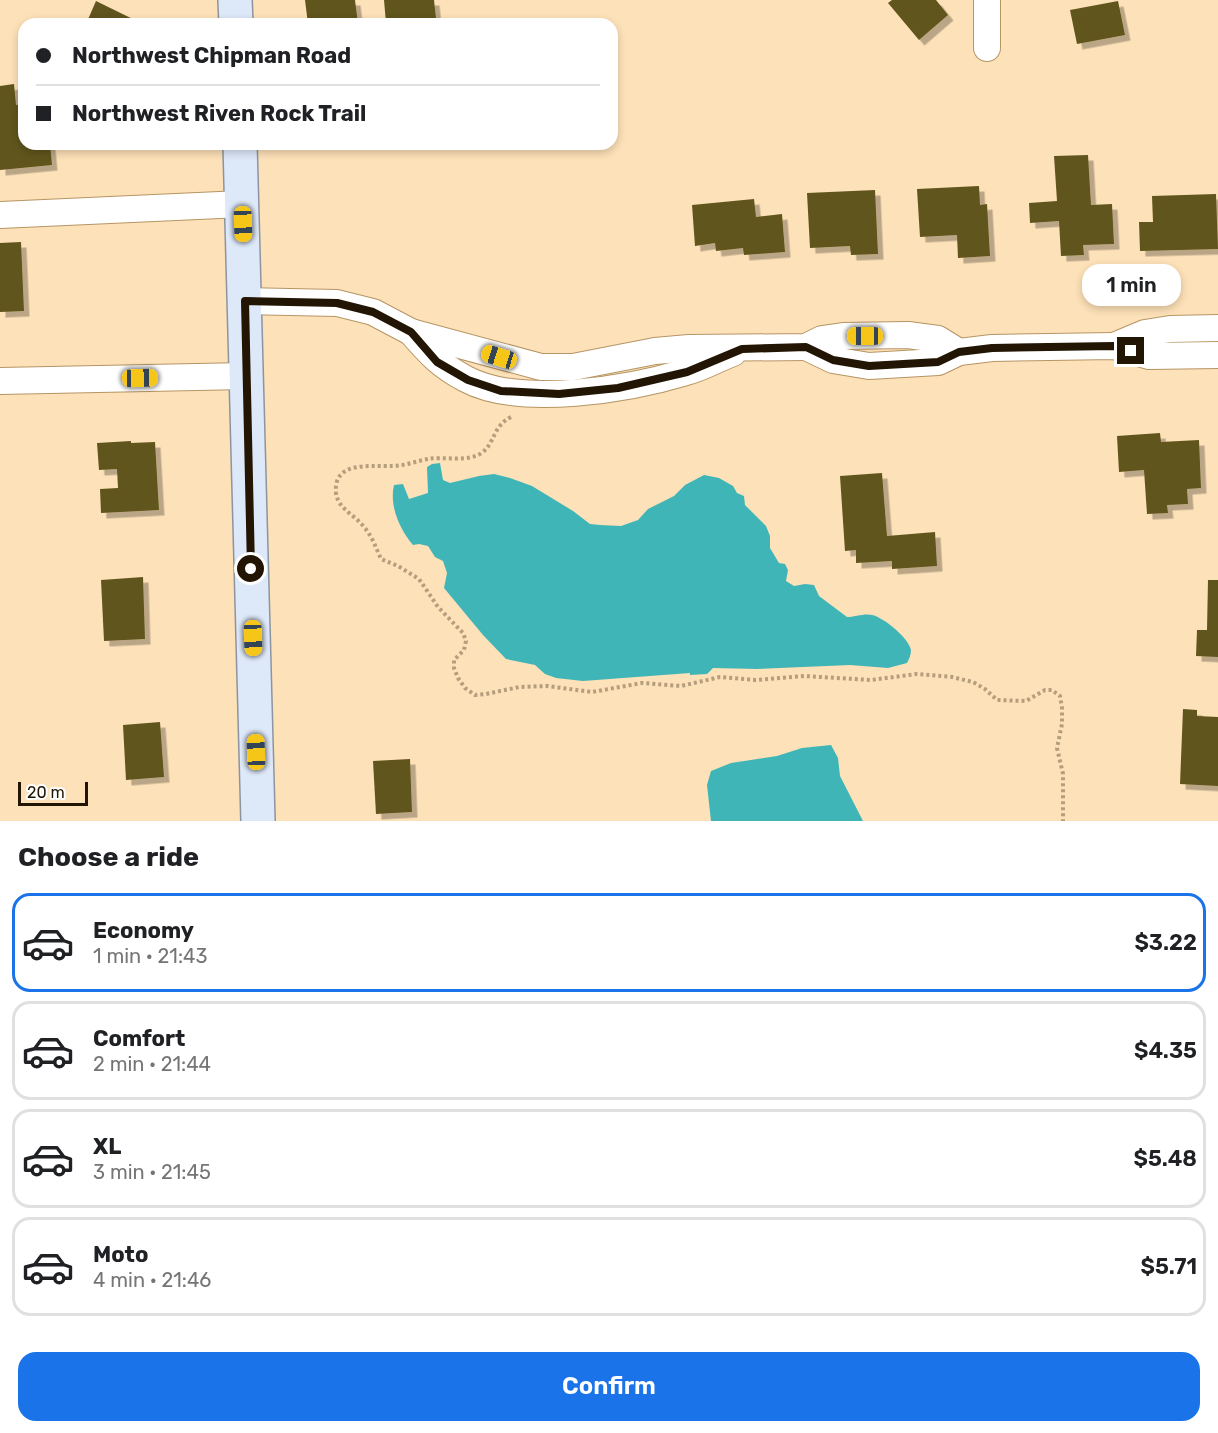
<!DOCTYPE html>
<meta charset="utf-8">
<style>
:root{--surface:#fff;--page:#f6f6f6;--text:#202124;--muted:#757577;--line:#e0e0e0;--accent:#1a73e8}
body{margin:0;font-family:Rubik,sans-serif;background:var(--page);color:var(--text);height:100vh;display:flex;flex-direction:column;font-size:22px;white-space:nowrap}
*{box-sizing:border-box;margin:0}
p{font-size:20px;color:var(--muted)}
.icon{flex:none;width:33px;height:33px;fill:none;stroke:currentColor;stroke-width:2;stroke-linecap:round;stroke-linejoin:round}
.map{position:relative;height:821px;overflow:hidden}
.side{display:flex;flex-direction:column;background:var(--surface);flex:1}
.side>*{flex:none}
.top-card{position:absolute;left:18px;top:18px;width:600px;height:132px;border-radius:18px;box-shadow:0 3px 9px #0003;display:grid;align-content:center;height:132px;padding:0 18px;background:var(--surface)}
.scale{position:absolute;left:18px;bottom:15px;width:70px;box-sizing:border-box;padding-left:6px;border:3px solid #221503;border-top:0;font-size:16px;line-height:21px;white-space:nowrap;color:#221503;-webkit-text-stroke:4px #fff;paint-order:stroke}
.end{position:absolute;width:27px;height:27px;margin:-14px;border:8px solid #221503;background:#fff;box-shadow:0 0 0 3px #fff}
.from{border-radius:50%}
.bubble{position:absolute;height:42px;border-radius:18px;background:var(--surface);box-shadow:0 3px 9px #0003;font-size:20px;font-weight:600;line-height:42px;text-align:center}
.car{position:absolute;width:18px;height:36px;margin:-18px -9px;border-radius:8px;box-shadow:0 0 4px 2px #0007;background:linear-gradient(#f5c518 24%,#345 0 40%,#f5c518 0 76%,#345 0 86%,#f5c518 0)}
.top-card b{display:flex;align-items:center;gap:21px;height:57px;font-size:22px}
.top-card b+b{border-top:2px solid var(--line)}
.top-card i{width:15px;height:15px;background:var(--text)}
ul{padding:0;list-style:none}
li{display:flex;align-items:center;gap:18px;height:99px;margin:0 12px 9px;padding:0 6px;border:3px solid var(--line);border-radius:18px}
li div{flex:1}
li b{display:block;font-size:22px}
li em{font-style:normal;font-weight:600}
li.current{border-color:var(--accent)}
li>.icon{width:54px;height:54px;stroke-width:1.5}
h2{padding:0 18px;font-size:27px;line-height:72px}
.primary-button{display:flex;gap:12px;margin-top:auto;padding:12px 18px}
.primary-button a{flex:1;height:69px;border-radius:18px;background:var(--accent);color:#fff;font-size:24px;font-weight:600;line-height:69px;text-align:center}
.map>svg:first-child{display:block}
.water{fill:#40b5b8}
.building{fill:#60551c;filter:url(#shadow)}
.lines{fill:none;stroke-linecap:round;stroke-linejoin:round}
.minor-casing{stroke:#b69564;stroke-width:28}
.major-casing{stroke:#8d949f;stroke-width:36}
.path{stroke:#b59e7d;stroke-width:4;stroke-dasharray:3 3;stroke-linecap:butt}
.minor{stroke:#fff;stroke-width:26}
.major{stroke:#dde8f8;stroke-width:33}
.route{stroke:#221503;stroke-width:8}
</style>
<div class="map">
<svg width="1218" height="821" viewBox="0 0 1218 821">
<defs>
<filter id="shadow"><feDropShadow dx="5.5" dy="5.5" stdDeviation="0" flood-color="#0004"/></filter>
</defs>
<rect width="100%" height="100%" fill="#fde1b8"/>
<g class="water">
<path d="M440,463L443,480L450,483L479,476L494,474L510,478L532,486L573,511L590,524L600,525L621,526L638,520L648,509L674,496L685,485L704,475L719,478L733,486L737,493L744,496L745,505L766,526L770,536V548L779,563L785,564L788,570L786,581L794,586L805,584L814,585L819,596L847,617C854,617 865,613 872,615C883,617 909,638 911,650C911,655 909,659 907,663L888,668L850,665L757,669L713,668L707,674L690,675V673L583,681L556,678L545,674L535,665L506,659L483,635L444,588L447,573L443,561L435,557L428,546L419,544L413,545C400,530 389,506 394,485L403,484L409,499L428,493L427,467L432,464Z"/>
<polygon points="831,745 838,758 840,776 863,821 711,821 707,785 711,771 731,763 777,756 802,748"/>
</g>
<g class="building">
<polygon points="305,0 355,0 358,24 308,24"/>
<polygon points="384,0 434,0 436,18 386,23"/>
<polygon points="892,0 936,0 948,15 919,40 888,3"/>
<polygon points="96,1 143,24 86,24"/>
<polygon points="1118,1 1125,35 1077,44 1070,10"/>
<polygon points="14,84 16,105 24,104 24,144 50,144 52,165 0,170 0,86"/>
<polygon points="1088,155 1091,205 1112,204 1114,244 1083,245 1084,255 1061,256 1059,221 1030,223 1029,203 1057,201 1054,156"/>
<polygon points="979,186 980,205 987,204 990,256 958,258 957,235 920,237 917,189"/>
<polygon points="875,190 878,254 851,255 850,246 810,248 807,193"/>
<polygon points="1216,194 1218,249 1140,251 1139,222 1153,222 1152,196"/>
<polygon points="754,199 756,217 782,214 785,252 744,255 743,248 716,251 715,243 695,246 692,205"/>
<polygon points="21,242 24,311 0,312 0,243"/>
<polygon points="1160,433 1161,442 1199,440 1201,488 1187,489 1188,504 1167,505 1168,513 1147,514 1144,470 1119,472 1117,436"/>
<polygon points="131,441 131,443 155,442 159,510 101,513 100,489 118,488 117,469 99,470 97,443"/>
<polygon points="882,473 887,536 935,532 937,566 892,569 892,561 856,563 856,550 845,551 840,476"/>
<polygon points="143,577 145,639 104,641 101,580"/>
<polygon points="1208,580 1218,580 1218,657 1196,656 1197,630 1207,630"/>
<polygon points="1183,709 1197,710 1197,716 1218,717 1218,786 1180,784"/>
<polygon points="160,722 164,777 126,780 123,725"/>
<polygon points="410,759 412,812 376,814 373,761"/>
</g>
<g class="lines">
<defs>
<g id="minor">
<polyline points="987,48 987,0"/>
<polyline points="0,215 242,204"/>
<polyline points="245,301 337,303 373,312 411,332 541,367 573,367 655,351 689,348 806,347 822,339 843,336 908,335 938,339 959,352"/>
<path d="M411,332C429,353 441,366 466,379C520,408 630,389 686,372C702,368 717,359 733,353"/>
<polyline points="1114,346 1145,333 1170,329 1218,328"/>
<polyline points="806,347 833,360 869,366 938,362 959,352 992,348 1114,346 1149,356 1218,355"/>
<polyline points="0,381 246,376"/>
</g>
<g id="major">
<polyline points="235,0 236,24"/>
<polyline points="240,144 258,821"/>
</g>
</defs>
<use href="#minor" class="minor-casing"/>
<use href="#major" class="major-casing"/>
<path class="path" d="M511,417C493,426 495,442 483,452C469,463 444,456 428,459C416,461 405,466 392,466C371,467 333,460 336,493C338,509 354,514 364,527C372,536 376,548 381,559L398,566L419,579L438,607L463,633L466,641L464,650L454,660V668L458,678L465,688L475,695L486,694L519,687L547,686L592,692L642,683L681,686L720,677L755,680L804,676L871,680L917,674L952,677L973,682L985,689L997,700L1026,701L1045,690H1052L1060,696L1062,708V724L1057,748L1063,774V821"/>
<use href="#minor" class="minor"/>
<use href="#major" class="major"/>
</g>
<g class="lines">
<polyline class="route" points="251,569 245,301 337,303 373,312 411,332 437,362 468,380 501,391 559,394 618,388 687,372 742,349 806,347 833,360 869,366 938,362 959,352 992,348 1114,346 1131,351"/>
</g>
</svg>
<div class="scale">20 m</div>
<i class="end from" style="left:251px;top:569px"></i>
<i class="end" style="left:1131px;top:351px"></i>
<div class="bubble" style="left:1082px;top:264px;width:99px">1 min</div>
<i class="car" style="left:243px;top:224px;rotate:178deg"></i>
<i class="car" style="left:865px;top:336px;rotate:270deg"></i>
<i class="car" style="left:499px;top:357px;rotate:287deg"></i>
<i class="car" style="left:140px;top:378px;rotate:89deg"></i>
<i class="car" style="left:253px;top:638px;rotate:178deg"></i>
<i class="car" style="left:256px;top:752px;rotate:358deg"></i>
<div class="top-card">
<b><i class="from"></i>Northwest Chipman Road</b>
<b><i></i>Northwest Riven Rock Trail</b>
</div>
</div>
<section class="side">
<h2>Choose a ride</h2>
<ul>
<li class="current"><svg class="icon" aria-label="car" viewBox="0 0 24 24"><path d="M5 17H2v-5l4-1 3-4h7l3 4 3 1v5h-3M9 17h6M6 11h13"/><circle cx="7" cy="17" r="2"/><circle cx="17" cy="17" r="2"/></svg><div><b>Economy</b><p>1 min · 21:43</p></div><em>$3.22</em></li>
<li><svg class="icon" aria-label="car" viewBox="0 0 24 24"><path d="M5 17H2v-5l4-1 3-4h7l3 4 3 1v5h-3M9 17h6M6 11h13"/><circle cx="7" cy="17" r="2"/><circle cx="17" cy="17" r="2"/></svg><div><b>Comfort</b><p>2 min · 21:44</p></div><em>$4.35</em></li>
<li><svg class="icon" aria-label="car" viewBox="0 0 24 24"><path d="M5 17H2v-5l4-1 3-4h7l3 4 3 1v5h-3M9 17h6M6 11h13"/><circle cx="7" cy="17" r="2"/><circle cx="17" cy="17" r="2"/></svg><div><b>XL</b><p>3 min · 21:45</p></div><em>$5.48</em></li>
<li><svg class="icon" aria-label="car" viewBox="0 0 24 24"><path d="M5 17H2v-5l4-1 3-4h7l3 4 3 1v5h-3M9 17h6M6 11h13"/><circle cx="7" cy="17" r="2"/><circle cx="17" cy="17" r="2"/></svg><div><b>Moto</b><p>4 min · 21:46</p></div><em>$5.71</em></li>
</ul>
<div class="primary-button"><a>Confirm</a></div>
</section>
